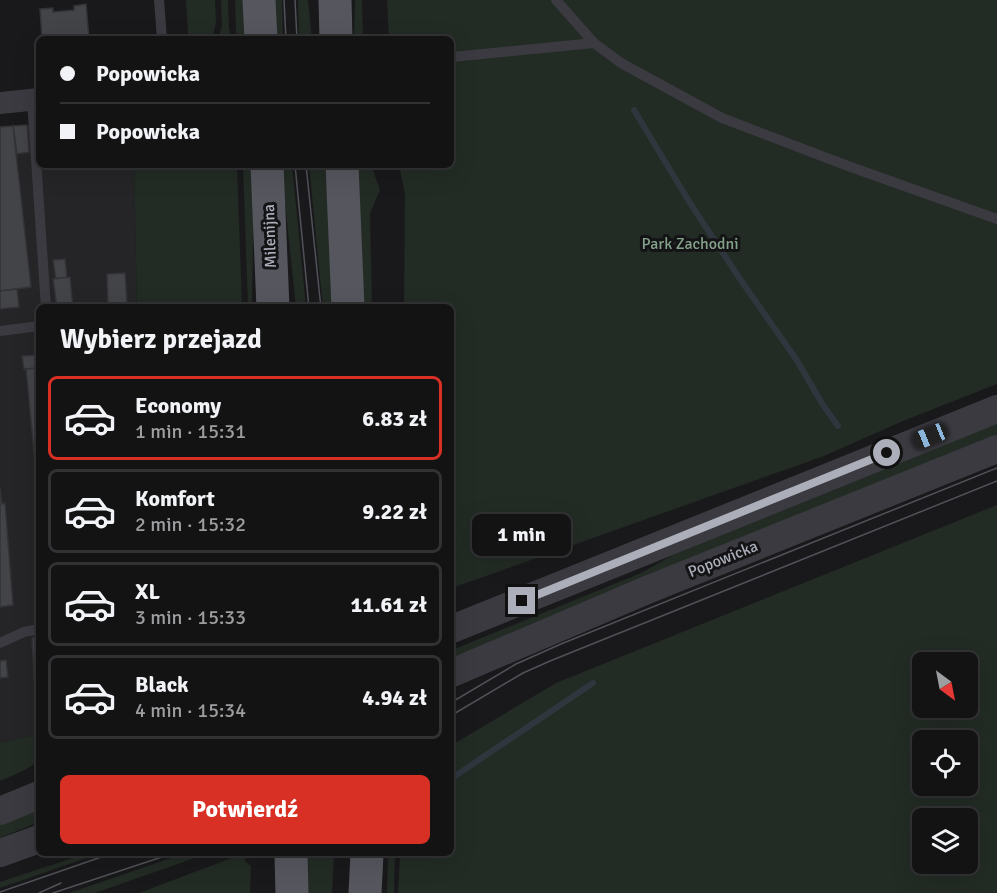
<!DOCTYPE html>
<html lang="pl">
<meta charset="utf-8">
<style>
:root{--surface:#131314;--page:#202022;--text:#f1f3f6;--muted:#9d9ea0;--line:#323234;--accent:#d93025}
body{margin:0;font-family:Signika,sans-serif;background:var(--page);color:var(--text);height:100vh;display:flex;flex-direction:column;font-size:22px;white-space:nowrap}
*{box-sizing:border-box;margin:0}
p{font-size:20px;color:var(--muted)}
.icon{flex:none;width:33px;height:33px;fill:none;stroke:currentColor;stroke-width:2;stroke-linecap:round;stroke-linejoin:round}
.map{position:relative;flex:1;overflow:hidden}
.details{position:absolute;left:36px;top:304px;width:418px;height:552px;display:flex;flex-direction:column;background:var(--surface);border-radius:9px;box-shadow:0 6px 24px #0002,0 0 0 2px var(--line)}
.details>*{flex:none}
.guide{position:absolute;left:36px;top:36px;width:418px;height:132px;border-radius:9px;box-shadow:0 6px 24px #0002,0 0 0 2px var(--line);display:grid;align-content:center;height:132px;padding:0 24px;background:var(--surface)}
.needle{width:39px;rotate:148deg}
.buttons{position:absolute;left:912px;top:652px;display:grid;gap:12px}
.buttons a{display:grid;place-items:center;width:66px;height:66px;border-radius:9px;background:var(--surface);box-shadow:0 6px 24px #0002,0 0 0 2px var(--line);font-size:30px}
.end{position:absolute;width:27px;height:27px;margin:-14px;border:8px solid #acafba;background:#111;box-shadow:0 0 0 3px #111}
.from{border-radius:50%}
.bubble{position:absolute;height:42px;border-radius:9px;background:var(--surface);box-shadow:0 6px 24px #0002,0 0 0 2px var(--line);font-size:20px;font-weight:700;line-height:42px;text-align:center}
.car{position:absolute;width:18px;height:36px;margin:-18px -9px;border-radius:8px;box-shadow:0 0 4px 2px #0007;background:linear-gradient(#222 24%,#8ab4d8 0 40%,#222 0 76%,#8ab4d8 0 86%,#222 0)}
.guide b{display:flex;align-items:center;gap:21px;height:57px;font-size:22px}
.guide b+b{border-top:2px solid var(--line)}
.guide i{width:15px;height:15px;background:var(--text)}
ul{padding:0;list-style:none}
li{display:flex;align-items:center;gap:18px;height:84px;margin:0 12px 9px;padding:0 12px;border:3px solid var(--line);border-radius:9px}
li div{flex:1}
li b{display:block;font-size:22px}
li em{font-style:normal;font-weight:700}
li.current{border-color:var(--accent)}
li>.icon{width:54px;height:54px;stroke-width:1.5}
h2{padding:0 24px;font-size:27px;line-height:72px}
.cta{display:flex;gap:12px;margin-top:auto;padding:12px 24px}
.cta a{flex:1;height:69px;border-radius:9px;background:var(--accent);color:#fff;font-size:24px;font-weight:700;line-height:69px;text-align:center}
.map>svg:first-child{display:block}
.built{fill:#252528}
.green{fill:#232b25;fill-rule:evenodd}
.lines{fill:none;stroke-linecap:round;stroke-linejoin:round}
.stream{stroke:#30363e;stroke-width:6}
.building{fill:#434448;stroke:#333337;stroke-width:1.5}
.service{stroke:#3a3a40;stroke-width:10}
.minor{stroke:#3a3a40;stroke-width:22}
.tertiary{stroke:#3a3a40;stroke-width:28}
.primary{stroke:#56575e;stroke-width:33}
.tram{stroke:#515259;stroke-width:1.5}
.route{stroke:#acafba;stroke-width:8}
.labels{text-anchor:middle;dominant-baseline:central;stroke-width:6;stroke-linejoin:round;paint-order:stroke}
.street-label{font-size:16px;fill:#acafba;stroke:#141416}
.park-label{font-size:16px;fill:#85a38a;stroke:#141416}
</style>
<div class="map">
<svg width="997" height="893" viewBox="0 0 997 893">
<rect width="100%" height="100%" fill="#19191b"/>
<polygon class="built" points="39,124 39,165 134,165 137,307 39,308 39,734 0,743 0,127"/>
<g class="green">
<polygon points="186,0 215,0 216,23 212,39 173,39 173,35 188,34"/>
<polygon points="221,0 228,0 229,29 232,39 218,39 222,26"/>
<polygon points="235,0 247,0 249,39 239,39 236,32"/>
<polygon points="271,0 282,0 283,39 273,39"/>
<polygon points="298,0 308,0 312,39 299,39"/>
<polygon points="355,0 362,0 363,39 354,39"/>
<polygon points="387,0 997,0 997,384 903,421 824,456 452,588 452,308 404,307 405,195 399,165 452,165 452,39 389,39"/>
<polygon points="134,165 237,165 242,307 137,307"/>
<polygon points="243,165 254,165 252,307 248,307"/>
<polygon points="281,165 292,165 306,307 296,307"/>
<polygon points="309,165 325,165 335,307 323,307"/>
<polygon points="353,165 371,165 380,190 370,213 372,307 359,307"/>
<polygon points="997,421 997,436 452,660 452,650 641,573 673,555"/>
<path d="M997,505V893H398L400,854H452V745L556,683ZM922,663H968V708H922ZM922,741H968V786H922ZM922,819H968V864H922Z"/>
<polygon points="39,734 39,761 23,771 0,781 0,743"/>
<polygon points="39,808 39,822 0,838 0,824"/>
<polygon points="85,854 98,854 0,888 0,882"/>
<polygon points="183,854 206,854 95,893 69,893"/>
<polygon points="303,854 334,854 332,893 303,893"/>
<polygon points="388,854 395,854 394,893 387,893"/>
<polygon points="237,856 239,858 245,856 245,861 251,866 250,893 139,893"/>
</g>
<g class="lines">
<g class="stream">
<polyline points="634,110 690,203 740,279 796,359 823,405 838,426"/>
<polyline points="452,778 593,683"/>
</g>
</g>
<g class="building">
<polygon points="86,4 89,39 42,39 40,9 53,8 53,12 74,10 74,6"/>
<polygon points="27,125 29,152 17,154 13,126"/>
<polygon points="13,126 31,287 0,291 0,127"/>
<polygon points="65,259 67,278 56,279 53,260"/>
<polygon points="125,273 127,304 108,305 107,274"/>
<polygon points="70,277 73,308 57,308 53,279"/>
<polygon points="17,289 19,307 0,309 0,291"/>
<polygon points="39,355 39,368 24,369 22,356"/>
<polygon points="39,368 39,452 34,452 26,369"/>
<polygon points="34,452 39,452 39,509"/>
<polygon points="0,488 2,504 5,503 13,605 0,607"/>
<polygon points="39,637 39,654 33,655 32,638"/>
<polygon points="39,654 39,690 35,691 33,655"/>
<polygon points="6,660 8,677 0,678 0,661"/>
</g>
<g class="lines">
<g class="service">
<polyline points="159,0 162,39"/>
<polyline points="556,0 594,43 621,63 722,118 848,166 997,219"/>
<polyline points="452,57 594,43"/>
<polyline points="32,100 46,308"/>
<polyline points="0,331 39,326"/>
<polyline points="0,643 24,632 39,629"/>
</g>
<polyline class="minor" points="0,103 39,99"/>
<g class="tertiary">
<polyline points="452,629 997,409"/>
<polyline points="452,673 647,590 997,449"/>
<polyline points="0,811 39,795"/>
<polyline points="0,853 39,839"/>
</g>
<g class="primary">
<polyline points="259,0 261,39"/>
<polyline points="335,0 336,39"/>
<polyline points="267,165 273,308"/>
<polyline points="342,165 348,308"/>
<polyline points="291,854 292,893"/>
<polyline points="365,893 367,854"/>
</g>
<g class="tram">
<polyline points="284,0 286,39"/>
<polyline points="295,0 297,39"/>
<polyline points="295,165 309,308"/>
<polyline points="306,165 321,308"/>
<polyline points="452,702 516,664 561,644 997,468"/>
<polyline points="452,715 523,673 550,661 997,481"/>
<polyline points="0,892 110,854"/>
<polyline points="39,893 61,883"/>
<polyline points="53,893 171,854"/>
</g>
</g>
<g class="lines">
<polyline class="route" points="522,601 887,453"/>
</g>
<g class="labels">
<g class="street-label">
<text transform="translate(270 236) rotate(-92)">Milenijna</text>
<text transform="translate(723 559) rotate(-22)">Popowicka</text>
</g>
<g class="park-label">
<text x="690" y="244">Park Zachodni</text>
</g>
</g>
</svg>
<div class="buttons">
<a><svg class="needle" viewBox="-14 -14 28 28"><path d="M0-13l5 13h-10z" fill="#e53935"/><path d="M0 13l5-13h-10z" fill="#9d9ea0"/></svg></a>
<a><svg class="icon" aria-label="locate" viewBox="0 0 24 24"><circle cx="12" cy="12" r="6"/><path d="M12 2v4M12 18v4M2 12h4M18 12h4"/></svg></a>
<a><svg class="icon" aria-label="layers" viewBox="0 0 24 24"><path d="M12 4l9 5-9 5-9-5zM3 14l9 5 9-5"/></svg></a>
</div>
<i class="end from" style="left:887px;top:453px"></i>
<i class="end" style="left:522px;top:601px"></i>
<div class="bubble" style="left:472px;top:514px;width:99px">1 min</div>
<i class="car" style="left:930px;top:436px;rotate:248deg"></i>
<div class="guide">
<b><i class="from"></i>Popowicka</b>
<b><i></i>Popowicka</b>
</div>
<section class="details">
<h2>Wybierz przejazd</h2>
<ul>
<li class="current"><svg class="icon" aria-label="car" viewBox="0 0 24 24"><path d="M5 17H2v-5l4-1 3-4h7l3 4 3 1v5h-3M9 17h6M6 11h13"/><circle cx="7" cy="17" r="2"/><circle cx="17" cy="17" r="2"/></svg><div><b>Economy</b><p>1 min · 15:31</p></div><em>6.83 zł</em></li>
<li><svg class="icon" aria-label="car" viewBox="0 0 24 24"><path d="M5 17H2v-5l4-1 3-4h7l3 4 3 1v5h-3M9 17h6M6 11h13"/><circle cx="7" cy="17" r="2"/><circle cx="17" cy="17" r="2"/></svg><div><b>Komfort</b><p>2 min · 15:32</p></div><em>9.22 zł</em></li>
<li><svg class="icon" aria-label="car" viewBox="0 0 24 24"><path d="M5 17H2v-5l4-1 3-4h7l3 4 3 1v5h-3M9 17h6M6 11h13"/><circle cx="7" cy="17" r="2"/><circle cx="17" cy="17" r="2"/></svg><div><b>XL</b><p>3 min · 15:33</p></div><em>11.61 zł</em></li>
<li><svg class="icon" aria-label="car" viewBox="0 0 24 24"><path d="M5 17H2v-5l4-1 3-4h7l3 4 3 1v5h-3M9 17h6M6 11h13"/><circle cx="7" cy="17" r="2"/><circle cx="17" cy="17" r="2"/></svg><div><b>Black</b><p>4 min · 15:34</p></div><em>4.94 zł</em></li>
</ul>
<div class="cta"><a>Potwierdź</a></div>
</section>
</div>
